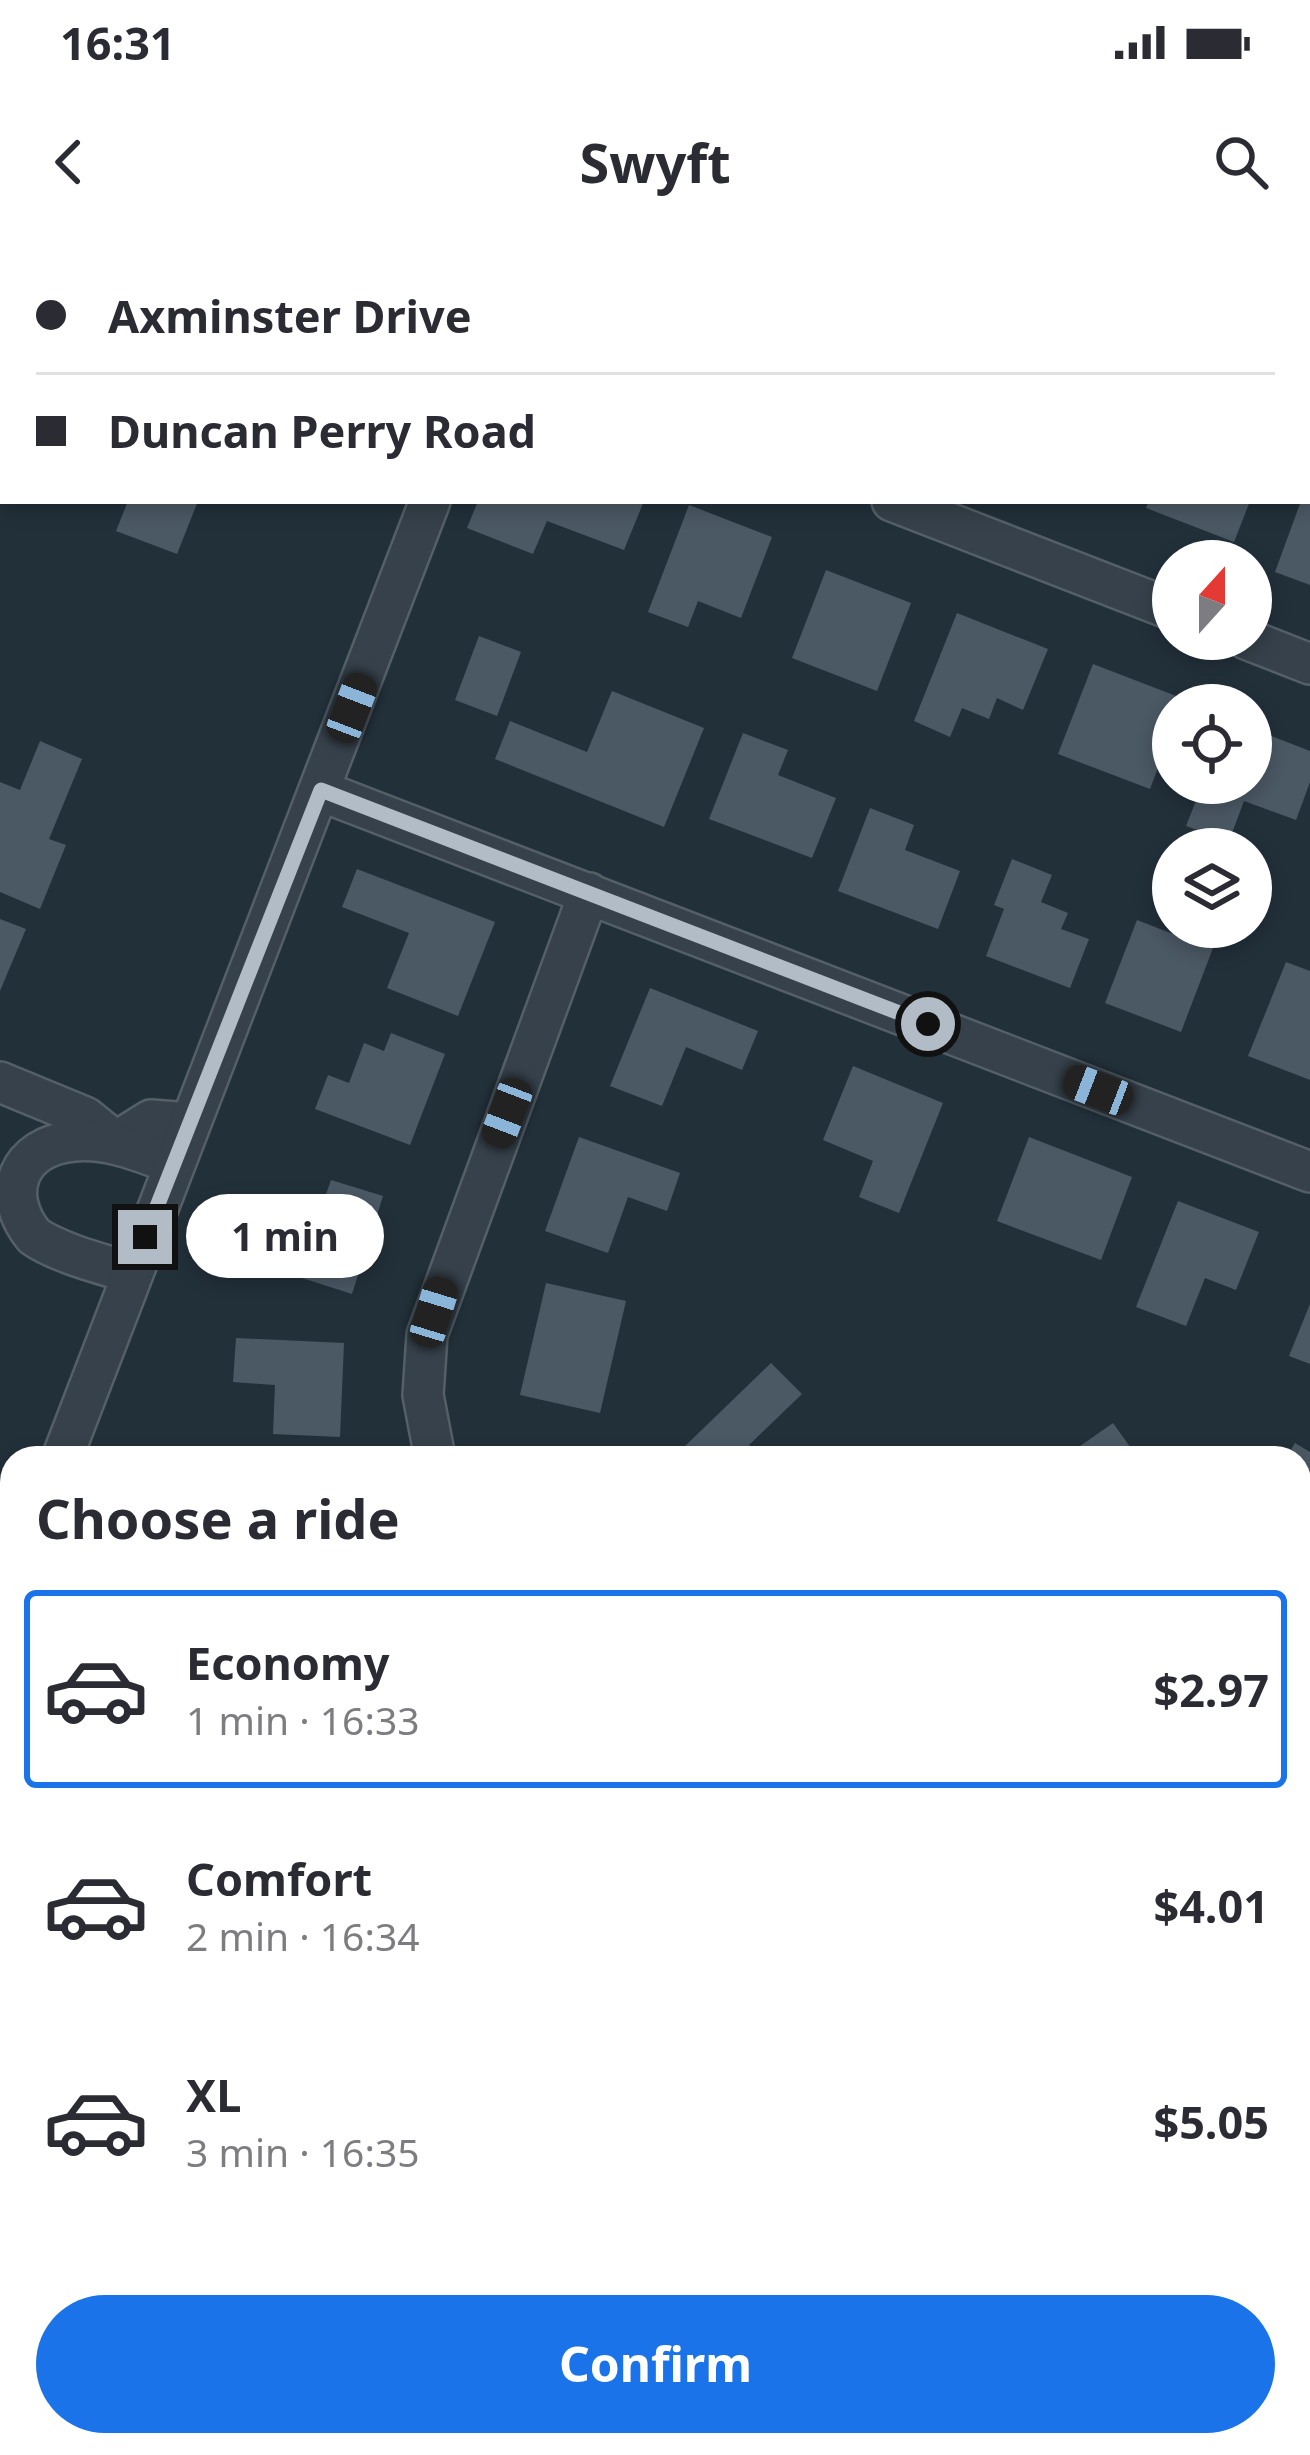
<!DOCTYPE html>
<meta charset="utf-8">
<style>
:root{--surface:#fff;--page:#f2f2f3;--text:#2b2b33;--muted:#7c7c81;--line:#e1e1e2;--accent:#1a73e8}
body{margin:0;font-family:"Noto Sans",sans-serif;background:var(--page);color:var(--text);height:100vh;display:flex;flex-direction:column;font-size:45px;white-space:nowrap}
*{box-sizing:border-box;margin:0}
p{font-size:39px;color:var(--muted)}
.icon{flex:none;width:66px;height:66px;fill:none;stroke:currentColor;stroke-width:2;stroke-linecap:round;stroke-linejoin:round}
.map{position:relative;flex:1;overflow:hidden}
.sheet{position:absolute;left:0px;top:1206px;width:1311px;height:1011px;display:flex;flex-direction:column;background:var(--surface);border-radius:36px 36px 0 0;box-shadow:0 6px 18px #0003}
.sheet>*{flex:none}
.top-card{position:absolute;left:0px;top:0px;width:1311px;height:264px;box-shadow:0 6px 18px #0003;display:grid;align-content:center;height:264px;padding:0 36px;background:var(--surface)}
.needle{width:78px;rotate:21deg}
.fabs{position:absolute;left:1152px;top:300px;display:grid;gap:24px}
.fabs a{display:grid;place-items:center;width:120px;height:120px;border-radius:50%;background:var(--surface);box-shadow:0 6px 18px #0003;font-size:60px}
.end{position:absolute;width:54px;height:54px;margin:-27px;border:15px solid #b1bcc6;background:#111;box-shadow:0 0 0 6px #111}
.from{border-radius:50%}
.bubble{position:absolute;height:84px;border-radius:42px;background:var(--surface);box-shadow:0 6px 18px #0003;font-size:39px;font-weight:700;line-height:84px;text-align:center}
.car{position:absolute;width:36px;height:72px;margin:-36px -18px;border-radius:15px;box-shadow:0 0 9px 3px #0007;background:linear-gradient(#222 24%,#8ab4d8 0 40%,#222 0 76%,#8ab4d8 0 86%,#222 0)}
.top-card b{display:flex;align-items:center;gap:42px;height:114px;font-size:45px}
.top-card b+b{border-top:3px solid var(--line)}
.top-card i{width:30px;height:30px;background:var(--text)}
ul{padding:0;list-style:none}
li{display:flex;align-items:center;gap:36px;height:198px;margin:0 24px 18px;padding:0 12px;border:6px solid transparent;border-radius:12px}
li div{flex:1}
li b{display:block;font-size:45px}
li em{font-style:normal;font-weight:700}
li.current{border-color:var(--accent)}
li>.icon{width:108px;height:108px;stroke-width:1.5}
h2{padding:0 36px;font-size:54px;line-height:144px}
.action{display:flex;gap:24px;margin-top:auto;padding:24px 36px}
.action a{flex:1;height:138px;border-radius:72px;background:var(--accent);color:#fff;font-size:48px;font-weight:700;line-height:138px;text-align:center}
.status{display:flex;justify-content:space-between;align-items:center;height:84px;padding:0 60px;background:var(--surface);direction:ltr}
.status svg{height:33px;fill:currentColor}
header{display:flex;justify-content:space-between;align-items:center;height:156px;padding:0 36px;background:var(--surface);font-size:54px;font-weight:700}
.map>svg:first-child{display:block}
.building{fill:#4b5965}
.lines{fill:none;stroke-linecap:round;stroke-linejoin:round}
.minor-casing{stroke:#545f68;stroke-width:44}
.minor{stroke:#36414b;stroke-width:39}
.route{stroke:#b1bcc6;stroke-width:15}
</style>
<div class="status"><b>16:31</b><svg viewBox="0 0 49 12"><path d="M0 12V9h3v3zM5 12V6h3v6zM10 12V3h3v9zM15 12V0h3v12zM26 1h20v11H26zM47 4h2v5h-2z"/></svg></div>
<header><svg class="icon" aria-label="back" viewBox="0 0 24 24"><path d="M15 5l-7 7 7 7"/></svg>Swyft<svg class="icon" aria-label="search" viewBox="0 0 24 24"><circle cx="10" cy="10" r="6"/><path d="M15 15l6 6"/></svg></header>
<div class="map">
<svg width="1310" height="2215" viewBox="0 0 1310 2215">
<rect width="100%" height="100%" fill="#22303a"/>
<g class="building">
<polygon points="128,261 198,261 177,314 116,291"/>
<polygon points="478,261 508,264 509,261 644,261 624,310 547,281 533,314 467,288"/>
<polygon points="1149,261 1250,261 1234,302 1146,268"/>
<polygon points="1301,261 1310,261 1310,345 1275,332"/>
<polygon points="689,265 772,297 741,378 698,361 688,387 648,372"/>
<polygon points="826,330 911,363 877,451 792,418"/>
<polygon points="957,373 1048,409 1023,470 997,458 989,479 962,468 950,497 914,481"/>
<polygon points="479,396 521,412 497,476 455,460"/>
<polygon points="1093,424 1184,459 1182,465 1173,465 1173,489 1150,549 1058,514"/>
<polygon points="612,451 704,488 664,587 495,519 510,481 587,512"/>
<polygon points="1251,488 1310,511 1310,542 1296,580 1244,561 1229,601 1186,586 1203,543 1251,543"/>
<polygon points="743,493 788,510 778,535 836,558 812,618 709,579"/>
<polygon points="40,501 82,519 49,599 66,605 40,669 0,652 0,542 20,550"/>
<polygon points="870,568 914,585 905,610 960,631 938,689 838,651"/>
<polygon points="1012,619 1052,635 1041,662 1068,673 1061,689 1089,699 1070,748 986,716 1004,669 994,665"/>
<polygon points="357,629 495,682 458,776 387,748 409,693 342,667"/>
<polygon points="0,679 26,689 0,751"/>
<polygon points="1137,680 1173,694 1176,687 1221,687 1181,792 1105,763"/>
<polygon points="1286,722 1310,731 1310,840 1248,816"/>
<polygon points="650,748 758,791 742,830 686,807 662,866 610,846"/>
<polygon points="391,793 445,814 410,905 315,869 328,835 349,843 364,803 384,811"/>
<polygon points="853,826 943,863 899,973 859,957 873,921 823,900"/>
<polygon points="579,897 680,933 667,971 628,957 608,1013 545,991"/>
<polygon points="1029,897 1132,937 1101,1020 997,981"/>
<polygon points="331,940 383,956 352,1054 249,1021 265,971 315,986"/>
<polygon points="1178,961 1259,992 1236,1050 1205,1038 1186,1086 1136,1067"/>
<polygon points="546,1043 626,1061 600,1173 520,1155"/>
<polygon points="1310,1064 1310,1124 1289,1116"/>
<polygon points="236,1098 344,1103 340,1197 273,1194 275,1145 233,1142"/>
<polygon points="771,1123 802,1154 749,1205 762,1218 736,1218 731,1214 727,1218 693,1218 683,1208"/>
<polygon points="1113,1183 1138,1218 1063,1218"/>
<polygon points="1295,1203 1310,1212 1310,1332 1299,1325 1299,1218 1286,1218"/>
<polygon points="1299,1692 1310,1700 1310,1719 1299,1735"/>
<polygon points="0,1693 12,1697 12,1781 0,1810"/>
<polygon points="1299,1978 1310,1982 1310,2045 1299,2040"/>
<polygon points="0,2202 32,2215 0,2215"/>
<polygon points="436,2205 534,2205 531,2215 462,2215"/>
<polygon points="726,2205 803,2205 837,2211 836,2215 724,2215"/>
<polygon points="1017,2205 1125,2205 1121,2215 1042,2215"/>
<polygon points="1147,2205 1267,2205 1263,2215 1143,2215"/>
</g>
<g class="lines">
<defs>
<g id="minor">
<polyline points="530,3 531,0"/>
<polyline points="892,261 1173,370"/>
<polyline points="1246,399 1310,424"/>
<polyline points="321,551 1310,932"/>
<polyline points="0,842 85,877 116,902 151,880 190,883"/>
<path d="M131,1033C103,1024 58,1013 34,996C0,955 17,906 74,901C110,898 141,912 174,924"/>
<polyline points="62,1218 430,261"/>
<polyline points="435,1218 423,1155 427,1095 589,653"/>
<polyline points="0,1394 12,1357"/>
<polyline points="1299,1597 1310,1605"/>
<polyline points="0,1623 12,1628"/>
<polyline points="0,2101 12,2106"/>
<polyline points="1299,2131 1310,2135"/>
<polyline points="268,2205 293,2215"/>
<polyline points="640,2215 640,2205"/>
</g>
</defs>
<use href="#minor" class="minor-casing"/>
<use href="#minor" class="minor"/>
</g>
<g class="lines">
<polyline class="route" points="145,997 321,550 928,784"/>
</g>
</svg>
<div class="fabs">
<a><svg class="needle" viewBox="-14 -14 28 28"><path d="M0-13l5 13h-10z" fill="#e53935"/><path d="M0 13l5-13h-10z" fill="#7c7c81"/></svg></a>
<a><svg class="icon" aria-label="locate" viewBox="0 0 24 24"><circle cx="12" cy="12" r="6"/><path d="M12 2v4M12 18v4M2 12h4M18 12h4"/></svg></a>
<a><svg class="icon" aria-label="layers" viewBox="0 0 24 24"><path d="M12 4l9 5-9 5-9-5zM3 14l9 5 9-5"/></svg></a>
</div>
<i class="end from" style="left:928px;top:784px"></i>
<i class="end" style="left:145px;top:997px"></i>
<div class="bubble" style="left:186px;top:954px;width:198px">1 min</div>
<i class="car" style="left:352px;top:468px;rotate:21deg"></i>
<i class="car" style="left:1098px;top:850px;rotate:291deg"></i>
<i class="car" style="left:507px;top:873px;rotate:201deg"></i>
<i class="car" style="left:434px;top:1072px;rotate:17deg"></i>
<div class="top-card">
<b><i class="from"></i>Axminster Drive</b>
<b><i></i>Duncan Perry Road</b>
</div>
<section class="sheet">
<h2>Choose a ride</h2>
<ul>
<li class="current"><svg class="icon" aria-label="car" viewBox="0 0 24 24"><path d="M5 17H2v-5l4-1 3-4h7l3 4 3 1v5h-3M9 17h6M6 11h13"/><circle cx="7" cy="17" r="2"/><circle cx="17" cy="17" r="2"/></svg><div><b>Economy</b><p>1 min · 16:33</p></div><em>$2.97</em></li>
<li><svg class="icon" aria-label="car" viewBox="0 0 24 24"><path d="M5 17H2v-5l4-1 3-4h7l3 4 3 1v5h-3M9 17h6M6 11h13"/><circle cx="7" cy="17" r="2"/><circle cx="17" cy="17" r="2"/></svg><div><b>Comfort</b><p>2 min · 16:34</p></div><em>$4.01</em></li>
<li><svg class="icon" aria-label="car" viewBox="0 0 24 24"><path d="M5 17H2v-5l4-1 3-4h7l3 4 3 1v5h-3M9 17h6M6 11h13"/><circle cx="7" cy="17" r="2"/><circle cx="17" cy="17" r="2"/></svg><div><b>XL</b><p>3 min · 16:35</p></div><em>$5.05</em></li>
</ul>
<div class="action"><a>Confirm</a></div>
</section>
</div>
